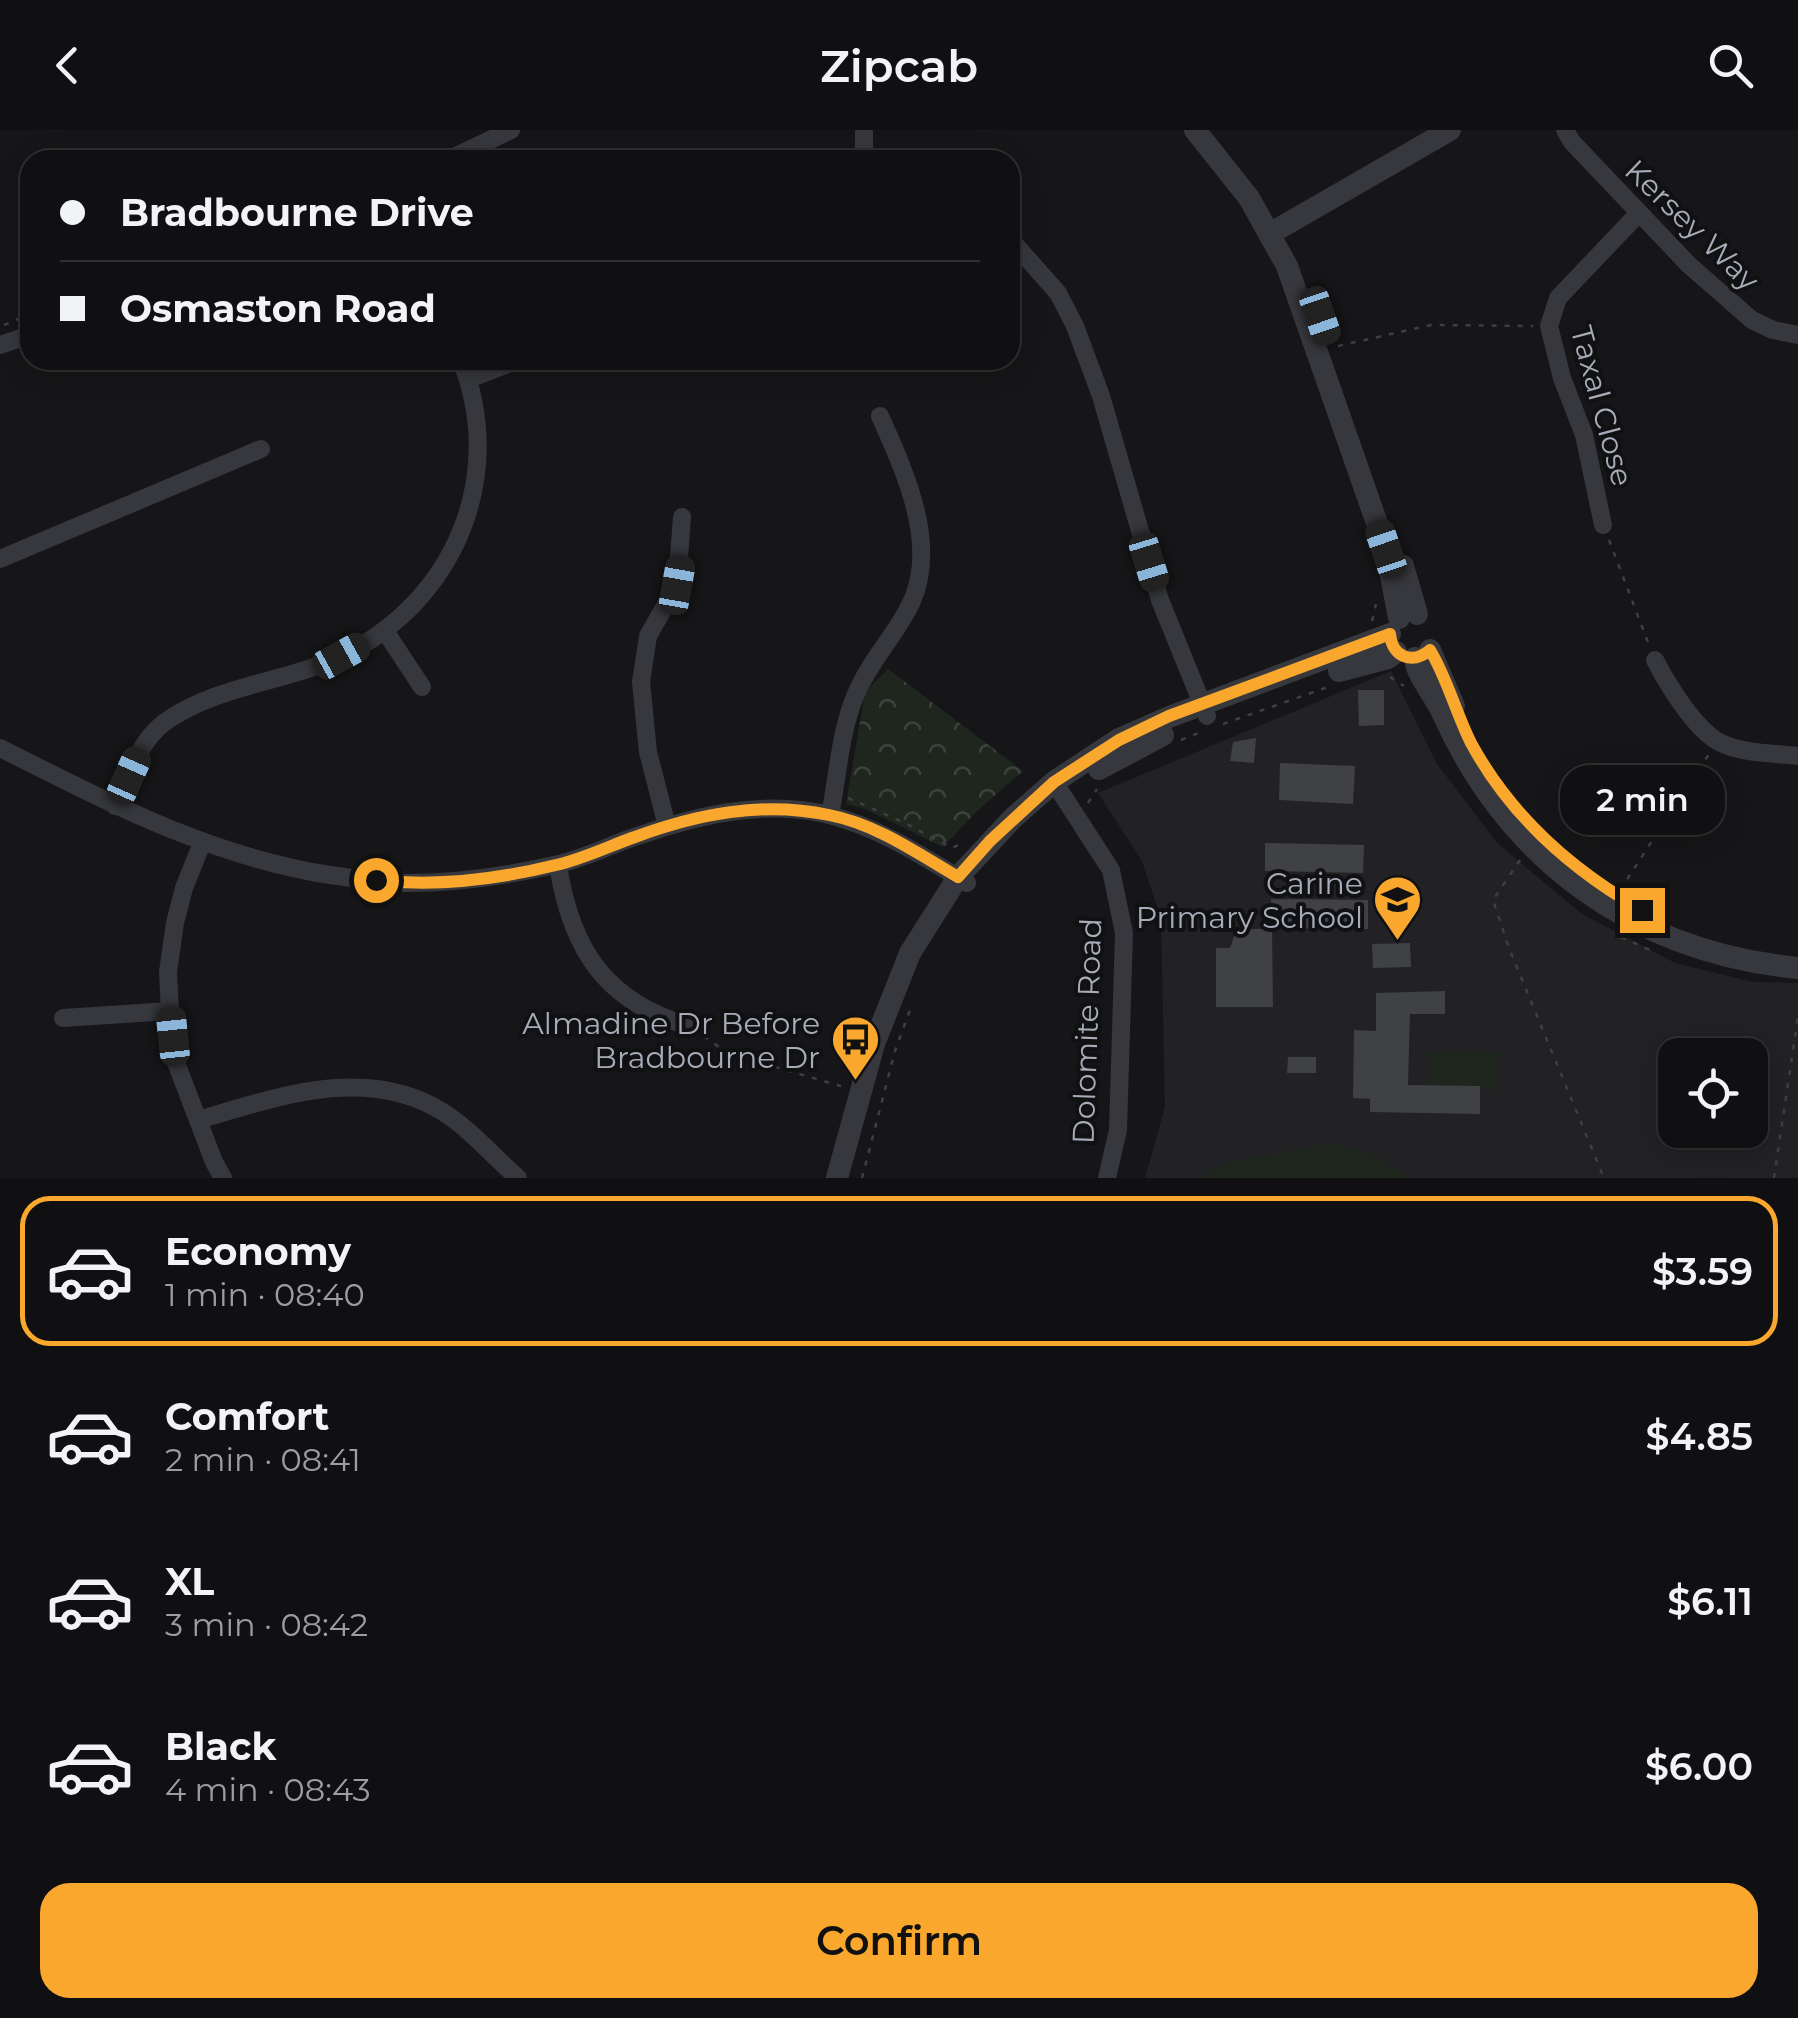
<!DOCTYPE html>
<meta charset="utf-8">
<style>
:root{--surface:#101012;--page:#1e1e20;--text:#f1f3f6;--muted:#9c9d9f;--line:#303032;--accent:#f9a82d}
body{margin:0;font-family:Montserrat,sans-serif;background:var(--page);color:var(--text);height:100vh;display:flex;flex-direction:column;font-size:38px;white-space:nowrap}
*{box-sizing:border-box;margin:0}
p{font-size:32px;color:var(--muted)}
.icon{flex:none;width:55px;height:55px;fill:none;stroke:currentColor;stroke-width:2;stroke-linecap:round;stroke-linejoin:round}
.map{position:relative;height:1048px;overflow:hidden}
.sheet{display:flex;flex-direction:column;background:var(--surface);flex:1}
.sheet>*{flex:none}
.guide{position:absolute;left:20px;top:20px;width:1000px;height:220px;border-radius:30px;box-shadow:0 5px 25px #0003,0 0 0 2px var(--line);display:grid;align-content:center;height:220px;padding:0 40px;background:var(--surface)}
.buttons{position:absolute;left:1658px;top:908px;display:grid;gap:20px}
.buttons a{display:grid;place-items:center;width:110px;height:110px;border-radius:20px;background:var(--surface);box-shadow:0 5px 25px #0003,0 0 0 2px var(--line);font-size:50px}
.end{position:absolute;width:45px;height:45px;margin:-22px;border:12px solid #f9a82d;background:#111;box-shadow:0 0 0 5px #111}
.from{border-radius:50%}
.bubble{position:absolute;height:70px;border-radius:30px;background:var(--surface);box-shadow:0 5px 25px #0003,0 0 0 2px var(--line);font-size:32px;font-weight:600;line-height:70px;text-align:center}
.car{position:absolute;width:30px;height:60px;margin:-30px -15px;border-radius:12px;box-shadow:0 0 8px 2px #0007;background:linear-gradient(#222 24%,#8ab4d8 0 40%,#222 0 76%,#8ab4d8 0 86%,#222 0)}
.guide b{display:flex;align-items:center;gap:35px;height:95px;font-size:38px}
.guide b+b{border-top:2px solid var(--line)}
.guide i{width:25px;height:25px;background:var(--text)}
ul{padding:18px 0 0;list-style:none}
li{display:flex;align-items:center;gap:30px;height:150px;margin:0 20px 15px;padding:0 20px;border:5px solid transparent;border-radius:30px}
li div{flex:1}
li b{display:block;font-size:38px}
li em{font-style:normal;font-weight:600}
li.current{border-color:var(--accent)}
li>.icon{width:90px;height:90px;stroke-width:1.5}
.primary-button{display:flex;gap:20px;margin-top:auto;padding:20px 40px}
.primary-button a{flex:1;height:115px;border-radius:30px;background:var(--accent);color:#111;font-size:40px;font-weight:600;line-height:115px;text-align:center}
header{display:flex;justify-content:space-between;align-items:center;height:130px;padding:0 40px;background:var(--surface);font-size:45px;font-weight:600}
.map>svg:first-child{display:block}
.built{fill:#222225;fill-rule:evenodd}
.grass{fill:#1e261e}
.forest{fill:url(#forest-crowns)}
.building{fill:#404145}
.lines{fill:none;stroke-linecap:round;stroke-linejoin:round}
.path{stroke:#3d3f44;stroke-width:2.5;stroke-dasharray:5 8;stroke-linecap:butt}
.minor{stroke:#37383d;stroke-width:18}
.tertiary{stroke:#37383d;stroke-width:22}
.route{stroke:#f9a82d;stroke-width:12}
.labels{text-anchor:middle;dominant-baseline:central;stroke-width:8;stroke-linejoin:round;paint-order:stroke}
.street-label{font-size:30px;fill:#a7adb8;stroke:#111113}
.poi-label{font-size:30px;fill:#a7adb8;stroke:#111113;text-anchor:end}
</style>
<header><svg class="icon" aria-label="back" viewBox="0 0 24 24"><path d="M15 5l-7 7 7 7"/></svg>Zipcab<svg class="icon" aria-label="search" viewBox="0 0 24 24"><circle cx="10" cy="10" r="6"/><path d="M15 15l6 6"/></svg></header>
<div class="map">
<svg width="1798" height="1048" viewBox="0 0 1798 1048">
<defs>
<pattern id="forest-crowns" width="20" height="18" patternUnits="userSpaceOnUse" patternTransform="scale(2.5)"><rect width="20" height="18" fill="#1e261e"/><path d="M2 6a3 3 0 1 1 6 0M12 15a3 3 0 1 1 6 0" fill="none" stroke="#3c433d"/></pattern>
</defs>
<rect width="100%" height="100%" fill="#161618"/>
<path class="built" d="M1391,541L1437,634L1498,714L1582,784L1675,833L1753,852L1798,853V1048H1145L1165,977L1161,788L1142,731L1098,663ZM1675,925H1750V1000H1675Z"/>
<g class="grass">
<polygon points="1428,921 1499,922 1498,959 1427,957"/>
<polygon points="1331,1013 1371,1024 1410,1048 1201,1048 1226,1033"/>
</g>
<polygon class="forest" points="888,539 1023,641 977,681 943,717 865,679 846,674 865,562"/>
<g class="building">
<polygon points="1358,560 1384,560 1384,595 1359,596"/>
<polygon points="1256,608 1254,633 1230,631 1233,612"/>
<polygon points="1280,633 1355,636 1353,674 1279,670"/>
<polygon points="1265,713 1364,715 1363,743 1265,741"/>
<polygon points="1271,769 1368,770 1368,799 1271,798"/>
<polygon points="1237,799 1272,799 1273,877 1216,877 1216,818 1230,818"/>
<polygon points="1410,813 1411,837 1373,838 1372,814"/>
<polygon points="1445,861 1445,884 1410,884 1408,955 1480,956 1480,984 1370,982 1370,969 1353,968 1354,900 1376,901 1376,863"/>
<polygon points="1288,927 1316,927 1316,943 1287,943"/>
</g>
<g class="lines">
<g class="path">
<polyline points="415,30 434,22"/>
<polyline points="4,195 30,184"/>
<polyline points="1338,216 1431,195 1533,196"/>
<polyline points="534,237 549,230"/>
<polyline points="1609,410 1649,515"/>
<polyline points="1372,491 1376,474"/>
<polyline points="1390,547 1404,556"/>
<polyline points="1223,594 1328,557"/>
<polyline points="1181,610 1201,602"/>
<polyline points="848,668 903,692 952,718 962,713"/>
<polyline points="1088,673 1097,659"/>
<polyline points="1520,730 1493,770 1509,818 1604,1048"/>
<polyline points="1620,760 1709,624"/>
<polyline points="1621,807 1650,820"/>
<polyline points="704,906 727,923 841,956"/>
<polyline points="862,1048 895,921 910,880"/>
<polyline points="1774,1048 1798,887"/>
</g>
<g class="minor">
<polyline points="1565,0 1572,12 1689,135 1752,190 1773,200 1798,205"/>
<polyline points="864,2 864,30"/>
<polyline points="448,30 511,0"/>
<polyline points="1010,109 1058,163 1075,196 1101,266 1160,470 1207,586"/>
<polyline points="0,215 30,205"/>
<polyline points="469,249 518,230"/>
<polyline points="1603,395 1584,305 1562,248 1549,196 1558,168 1638,84"/>
<polyline points="0,429 261,319"/>
<polyline points="385,501 422,557"/>
<path d="M1655,530C1668,555 1694,598 1719,612C1742,624 1773,623 1798,626"/>
<path d="M0,618C108,672 209,726 330,745C354,748 380,753 405,753C454,753 506,746 554,735C579,730 602,719 626,710C691,687 763,667 833,686C882,699 924,727 967,753"/>
<polyline points="1054,652 1111,740 1124,803 1118,1000 1107,1048"/>
<path d="M115,676C128,647 139,611 165,592C217,555 287,552 344,525C455,470 507,346 461,230"/>
<path d="M830,685C838,645 840,601 856,564C870,530 897,504 912,471C938,412 904,340 880,286"/>
<polyline points="667,696 648,622 641,552 648,506 677,455 682,387"/>
<polyline points="202,713 184,758 175,793 168,842 170,881 175,930 214,1032 223,1048"/>
<path d="M558,735C571,820 606,873 692,897"/>
<polyline points="63,888 170,881"/>
<path d="M198,990C277,967 367,934 443,982C470,999 494,1027 518,1048"/>
</g>
<g class="tertiary">
<polyline points="1195,0 1249,68 1287,136 1386,419 1399,488"/>
<polyline points="1271,103 1450,0"/>
<polyline points="1403,436 1417,484"/>
<polyline points="1430,520 1454,576"/>
<path d="M1415,528C1417,547 1434,564 1442,582C1509,732 1635,822 1798,838"/>
<polyline points="1339,541 1388,528 1396,522"/>
<polyline points="1099,639 1163,605"/>
<polyline points="837,1048 874,914 910,823 958,747 1013,688 1054,652 1119,609 1169,587 1390,504"/>
</g>
</g>
<g class="lines">
<path class="route" d="M376,750C434,757 499,749 556,735C583,729 609,716 635,707C697,684 762,671 829,685C876,694 917,723 958,747L990,711L1054,652L1119,610L1169,586L1390,504C1392,527 1412,535 1430,520C1447,548 1456,583 1471,613C1510,685 1572,740 1642,780"/>
</g>
<defs>
<symbol id="school-pin" viewBox="-11 -11 22 30"><path d="M0 17L-7.5 6A9.5 9.5 0 1 1 7.5 6Z" fill="#f9a82d" stroke="#111113"/><path d="M0-5L7-2L0 1L-7-2ZM-4 1L0 2.5L4 1V4Q0 6-4 4Z" fill="#111"/></symbol>
<symbol id="bus-pin" viewBox="-11 -11 22 30"><path d="M0 17L-7.5 6A9.5 9.5 0 1 1 7.5 6Z" fill="#f9a82d" stroke="#111113"/><path d="M-5-6H5V4H4V6H2V4H-2V6H-4V4H-5ZM-3.5-4V0h7V-4ZM-3.5 1.2v1.5H-2V1.2ZM2 1.2v1.5H3.5V1.2Z" fill="#111"/></symbol>
</defs>
<g fill-rule="evenodd">
<use href="#school-pin" x="1370" y="742" width="55" height="75"/>
<use href="#bus-pin" x="828" y="882" width="55" height="75"/>
</g>
<g class="labels">
<g class="street-label">
<text transform="translate(1692 95) rotate(44)">Kersey Way</text>
<text transform="translate(1602 276) rotate(75)">Taxal Close</text>
<text transform="translate(1087 901) rotate(-88)">Dolomite Road</text>
</g>
<g class="poi-label">
<text x="1363" y="753">Carine<tspan x="1363" dy="34">Primary School</tspan></text>
<text x="820" y="893">Almadine Dr Before<tspan x="820" dy="34">Bradbourne Dr</tspan></text>
</g>
</g>
</svg>
<div class="buttons">
<a><svg class="icon" aria-label="locate" viewBox="0 0 24 24"><circle cx="12" cy="12" r="6"/><path d="M12 2v4M12 18v4M2 12h4M18 12h4"/></svg></a>
</div>
<i class="end from" style="left:376px;top:750px"></i>
<i class="end" style="left:1642px;top:780px"></i>
<div class="bubble" style="left:1560px;top:635px;width:165px">2 min</div>
<i class="car" style="left:1320px;top:186px;rotate:161deg"></i>
<i class="car" style="left:1386px;top:419px;rotate:341deg"></i>
<i class="car" style="left:1149px;top:432px;rotate:163deg"></i>
<i class="car" style="left:677px;top:455px;rotate:10deg"></i>
<i class="car" style="left:341px;top:526px;rotate:61deg"></i>
<i class="car" style="left:129px;top:646px;rotate:24deg"></i>
<i class="car" style="left:173px;top:906px;rotate:354deg"></i>
<div class="guide">
<b><i class="from"></i>Bradbourne Drive</b>
<b><i></i>Osmaston Road</b>
</div>
</div>
<section class="sheet">
<ul>
<li class="current"><svg class="icon" aria-label="car" viewBox="0 0 24 24"><path d="M5 17H2v-5l4-1 3-4h7l3 4 3 1v5h-3M9 17h6M6 11h13"/><circle cx="7" cy="17" r="2"/><circle cx="17" cy="17" r="2"/></svg><div><b>Economy</b><p>1 min · 08:40</p></div><em>$3.59</em></li>
<li><svg class="icon" aria-label="car" viewBox="0 0 24 24"><path d="M5 17H2v-5l4-1 3-4h7l3 4 3 1v5h-3M9 17h6M6 11h13"/><circle cx="7" cy="17" r="2"/><circle cx="17" cy="17" r="2"/></svg><div><b>Comfort</b><p>2 min · 08:41</p></div><em>$4.85</em></li>
<li><svg class="icon" aria-label="car" viewBox="0 0 24 24"><path d="M5 17H2v-5l4-1 3-4h7l3 4 3 1v5h-3M9 17h6M6 11h13"/><circle cx="7" cy="17" r="2"/><circle cx="17" cy="17" r="2"/></svg><div><b>XL</b><p>3 min · 08:42</p></div><em>$6.11</em></li>
<li><svg class="icon" aria-label="car" viewBox="0 0 24 24"><path d="M5 17H2v-5l4-1 3-4h7l3 4 3 1v5h-3M9 17h6M6 11h13"/><circle cx="7" cy="17" r="2"/><circle cx="17" cy="17" r="2"/></svg><div><b>Black</b><p>4 min · 08:43</p></div><em>$6.00</em></li>
</ul>
<div class="primary-button"><a>Confirm</a></div>
</section>
